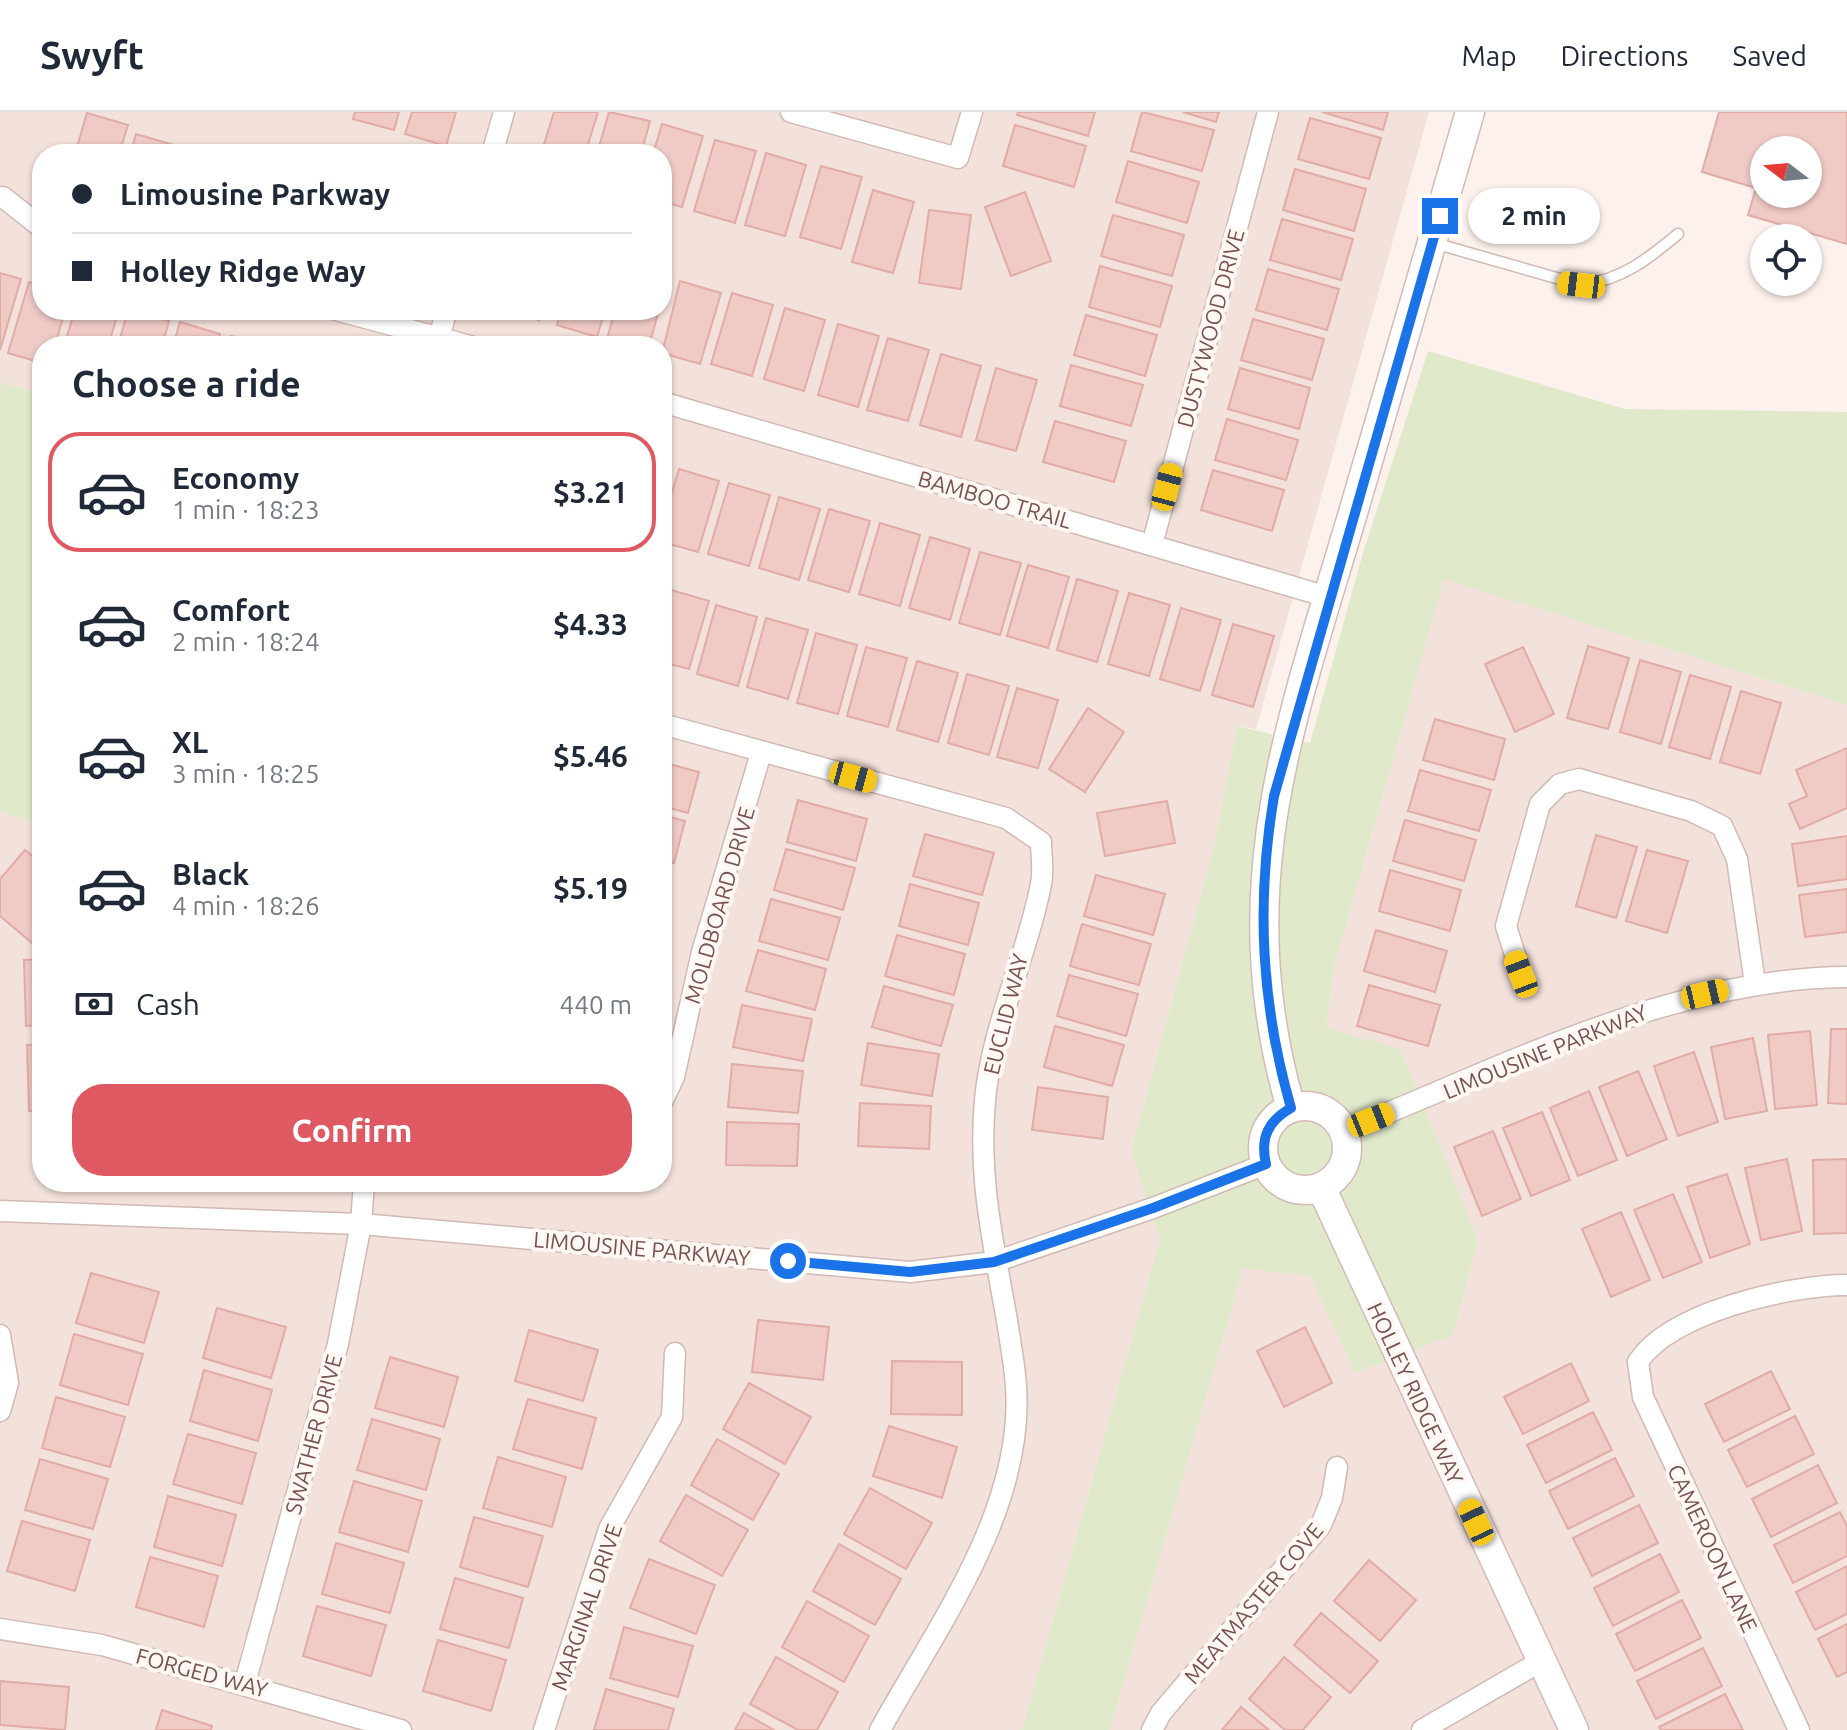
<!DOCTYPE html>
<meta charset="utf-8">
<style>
:root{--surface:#fff;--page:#f6f6f7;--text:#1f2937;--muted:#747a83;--line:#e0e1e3;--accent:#de5962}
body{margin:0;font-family:Ubuntu,sans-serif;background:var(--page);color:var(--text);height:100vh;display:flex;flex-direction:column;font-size:30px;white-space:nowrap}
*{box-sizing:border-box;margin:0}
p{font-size:26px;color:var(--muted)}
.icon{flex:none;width:44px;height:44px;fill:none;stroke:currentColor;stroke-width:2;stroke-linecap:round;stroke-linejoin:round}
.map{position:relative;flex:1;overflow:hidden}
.panel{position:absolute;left:32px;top:224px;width:640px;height:856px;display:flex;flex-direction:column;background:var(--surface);border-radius:32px;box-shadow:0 2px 6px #0004}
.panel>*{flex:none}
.guide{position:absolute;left:32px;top:32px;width:640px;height:176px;border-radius:32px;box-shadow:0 2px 6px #0004;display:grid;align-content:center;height:176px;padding:0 40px;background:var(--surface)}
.needle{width:52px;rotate:286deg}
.controls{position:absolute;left:1750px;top:24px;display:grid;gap:16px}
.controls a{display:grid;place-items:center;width:72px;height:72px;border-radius:50%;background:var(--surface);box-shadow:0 2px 6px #0004;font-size:40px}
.end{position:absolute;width:36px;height:36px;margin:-18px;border:10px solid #1a73e8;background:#fff;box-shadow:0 0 0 4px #fff}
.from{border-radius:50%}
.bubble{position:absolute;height:56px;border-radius:28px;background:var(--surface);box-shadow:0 2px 6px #0004;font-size:26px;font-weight:700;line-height:56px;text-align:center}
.car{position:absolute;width:24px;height:48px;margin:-24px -12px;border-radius:10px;box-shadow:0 0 6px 2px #0007;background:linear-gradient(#f5c518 24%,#345 0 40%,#f5c518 0 76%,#345 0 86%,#f5c518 0)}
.guide b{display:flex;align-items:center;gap:28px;height:76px;font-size:30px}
.guide b+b{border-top:2px solid var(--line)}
.guide i{width:20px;height:20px;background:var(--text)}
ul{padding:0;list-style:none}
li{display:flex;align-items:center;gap:24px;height:120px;margin:0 16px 12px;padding:0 24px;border:4px solid transparent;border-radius:32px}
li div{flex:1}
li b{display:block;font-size:30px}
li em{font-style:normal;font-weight:700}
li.on{border-color:var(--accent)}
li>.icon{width:72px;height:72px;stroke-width:1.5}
h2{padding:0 40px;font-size:36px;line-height:96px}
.pay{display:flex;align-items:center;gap:20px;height:88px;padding:0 40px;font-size:30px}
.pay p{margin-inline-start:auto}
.cta{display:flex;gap:16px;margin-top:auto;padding:16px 40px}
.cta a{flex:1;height:92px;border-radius:32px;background:var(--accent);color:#fff;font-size:32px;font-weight:700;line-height:92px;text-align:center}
header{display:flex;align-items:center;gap:48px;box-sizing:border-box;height:112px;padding:0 40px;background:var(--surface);border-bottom:2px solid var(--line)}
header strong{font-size:38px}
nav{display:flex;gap:44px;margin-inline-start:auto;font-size:28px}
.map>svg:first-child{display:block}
.residential{fill:#f3e1db;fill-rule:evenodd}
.green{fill:#e0eacb}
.building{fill:#f0cac5;stroke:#e2aca6;stroke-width:2;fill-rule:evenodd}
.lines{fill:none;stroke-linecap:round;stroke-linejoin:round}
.lane-casing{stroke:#d1b9b4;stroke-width:13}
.street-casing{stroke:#d1b9b4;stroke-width:23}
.secondary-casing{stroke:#d6b9b5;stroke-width:31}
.lane{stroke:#fff;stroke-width:10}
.street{stroke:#fff;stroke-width:20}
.secondary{stroke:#fff;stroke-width:28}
.route{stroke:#1a73e8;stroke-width:10}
.labels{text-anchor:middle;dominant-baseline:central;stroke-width:8;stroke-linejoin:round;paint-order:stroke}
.street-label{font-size:22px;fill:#77524f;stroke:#fef7f3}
</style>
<header>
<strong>Swyft</strong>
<nav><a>Map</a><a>Directions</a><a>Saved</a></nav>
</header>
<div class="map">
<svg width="1847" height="1618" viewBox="0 0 1847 1618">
<rect width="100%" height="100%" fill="#fcf1ec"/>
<g class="residential">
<path d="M0,0H1429L1256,617L1237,614L1213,739L1131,1039L1160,1127L1022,1618H0V700L42,712V1070H662V234H42V282L0,270ZM42,42H662V198H42Z"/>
<polygon points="1444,466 1847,593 1847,1618 1110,1618 1243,1155 1310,1164 1355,1261 1453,1223 1478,1128 1400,938 1326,917 1334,855"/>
</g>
<g class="green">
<polygon points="1428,239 1625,297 1847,300 1847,593 1444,467 1334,855 1326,916 1400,937 1478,1128 1453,1223 1355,1261 1310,1164 1243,1156 1110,1618 1022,1618 1160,1127 1131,1039 1213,739 1237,614 1310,631 1363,441"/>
<polygon points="0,270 42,282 42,712 0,700"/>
</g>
<g class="building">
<polygon points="355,0 399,0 394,18 353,7"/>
<polygon points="412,0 456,0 446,34 405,22"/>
<polygon points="554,0 598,0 585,42 541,42"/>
<polygon points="609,0 650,9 641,42 597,42"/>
<polygon points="1018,0 1095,0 1088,24 1017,3"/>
<polygon points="1142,0 1214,18 1202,59 1131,39"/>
<polygon points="1183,0 1219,0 1216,10"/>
<polygon points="1322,0 1388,0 1383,18"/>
<path d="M1719,0H1847V132L1748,103L1756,76L1702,60ZM1764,38H1808V82H1764Z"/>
<polygon points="87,1 128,13 119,42 75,42"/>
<polygon points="1310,6 1381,26 1369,67 1298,47"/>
<polygon points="662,12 703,24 682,95 662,89 662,42 653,42"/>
<polygon points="1015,13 1086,34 1074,75 1003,54"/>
<polygon points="136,22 177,34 174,42 130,42"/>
<polygon points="715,28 756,39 735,111 694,99"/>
<polygon points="766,41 806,53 785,124 745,113"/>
<polygon points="1128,49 1199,70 1187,111 1116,90"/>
<polygon points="821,54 862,65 841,137 800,125"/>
<polygon points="1295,57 1366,77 1354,119 1283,98"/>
<polygon points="873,78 914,90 893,161 852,150"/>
<polygon points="1025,80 1051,149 1011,164 985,95"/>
<polygon points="929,98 971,103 961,177 919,171"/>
<polygon points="1113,103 1184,123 1172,164 1101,144"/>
<polygon points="1282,107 1353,127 1341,168 1270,148"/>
<polygon points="1100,154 1172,174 1160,215 1089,195"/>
<polygon points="1268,157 1339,177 1327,218 1256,198"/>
<polygon points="0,161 21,167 0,238"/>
<polygon points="662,166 668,168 662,189"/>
<polygon points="680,169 721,181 700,252 662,241"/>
<polygon points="29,170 42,173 42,198 65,198 55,234 42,234 42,251 8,241"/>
<polygon points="732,181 773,193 752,264 711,252"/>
<polygon points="785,196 825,208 804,279 764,267"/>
<polygon points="75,198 119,198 108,234 64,234"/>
<polygon points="128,198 169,209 162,234 118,234"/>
<polygon points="505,198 542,198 539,208"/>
<polygon points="561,198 605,198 597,225 557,213"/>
<polygon points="615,198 659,198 649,234 629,234 607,227"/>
<polygon points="1086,203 1157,223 1145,264 1074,243"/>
<polygon points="1253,207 1324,227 1312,268 1241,248"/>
<polygon points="180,210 220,222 217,234 173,234"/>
<polygon points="838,212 879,224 858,295 818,283"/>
<polygon points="231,224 264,234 228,234"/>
<polygon points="888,226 929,238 908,309 867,298"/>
<polygon points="941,242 981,254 961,325 920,313"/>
<polygon points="1071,253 1143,273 1131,314 1060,294"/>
<polygon points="996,256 1037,268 1016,339 976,328"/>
<polygon points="1240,256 1310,276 1299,317 1228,297"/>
<polygon points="1227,307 1298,328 1286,368 1215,348"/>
<polygon points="1055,309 1126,329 1114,370 1043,350"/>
<polygon points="662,353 669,355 662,381"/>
<polygon points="679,357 719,369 698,440 662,430 662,414"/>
<polygon points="1213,358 1284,378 1272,419 1201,398"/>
<polygon points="729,371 770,383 749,454 708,442"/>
<polygon points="779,385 820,397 799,468 759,456"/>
<polygon points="829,397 870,409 849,480 808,468"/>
<polygon points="880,411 920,423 900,494 859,482"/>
<polygon points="930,425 970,437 950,508 909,496"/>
<polygon points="980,440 1021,451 1000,523 959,511"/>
<polygon points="1028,453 1069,465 1048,536 1007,524"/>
<polygon points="1077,467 1118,479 1097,550 1057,538"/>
<polygon points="668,477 709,489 689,557 662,550 662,497"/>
<polygon points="1129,481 1170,493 1149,564 1108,552"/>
<polygon points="716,493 757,505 738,574 697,562"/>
<polygon points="1181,496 1221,508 1200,579 1160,567"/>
<polygon points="766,506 808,518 788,587 747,575"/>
<polygon points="1233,512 1274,524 1253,595 1212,583"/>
<polygon points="816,521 857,533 838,602 797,591"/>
<polygon points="1588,534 1629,546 1608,617 1567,606"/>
<polygon points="866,535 907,546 888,615 847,604"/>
<polygon points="1523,535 1554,602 1515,620 1485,552"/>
<polygon points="1640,548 1681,560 1661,632 1620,620"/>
<polygon points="917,549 958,561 938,630 897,618"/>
<polygon points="967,562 1009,574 989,643 948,631"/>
<polygon points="1690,563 1731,575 1710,647 1669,635"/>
<polygon points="1017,576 1058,588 1038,656 997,645"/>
<polygon points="1741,579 1781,591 1760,662 1720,650"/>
<polygon points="1088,596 1124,620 1085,680 1049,657"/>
<polygon points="1435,607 1505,627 1494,668 1423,648"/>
<polygon points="1847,636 1847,696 1800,717 1789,692 1807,684 1796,658"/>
<polygon points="662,650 699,660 688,701 662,694"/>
<polygon points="1420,658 1491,678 1479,719 1408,699"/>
<polygon points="798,688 867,707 856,749 787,730"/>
<polygon points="1167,689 1175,731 1105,744 1097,701"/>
<polygon points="662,703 685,709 674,751 662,748"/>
<polygon points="1405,708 1476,728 1464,769 1393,749"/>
<polygon points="925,722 994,741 982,783 913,764"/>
<polygon points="1596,723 1637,735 1616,806 1576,794"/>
<polygon points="1847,724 1847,767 1798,774 1792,732"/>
<polygon points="786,737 855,756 843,798 774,778"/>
<polygon points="25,738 42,752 42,819 32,831 0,804 0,767"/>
<polygon points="1647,738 1688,749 1667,821 1626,809"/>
<polygon points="662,757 669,759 662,785"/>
<polygon points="1390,758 1461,778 1450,819 1379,799"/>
<polygon points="1096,763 1165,782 1153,823 1084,804"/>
<polygon points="910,772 979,791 968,833 899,814"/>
<polygon points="1847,777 1847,820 1805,825 1799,783"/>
<polygon points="771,787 840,806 828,848 759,829"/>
<polygon points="1082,812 1151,832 1139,873 1070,854"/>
<polygon points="1376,818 1447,839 1435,880 1364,859"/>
<polygon points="897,823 965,842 954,883 885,864"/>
<polygon points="758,838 826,857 815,898 746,879"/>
<polygon points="42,847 42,913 26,914 24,848"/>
<polygon points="1069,863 1138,882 1126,924 1057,904"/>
<polygon points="1369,873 1440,893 1428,934 1357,914"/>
<polygon points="884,874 953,893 941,934 872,915"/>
<polygon points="742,893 812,907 803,949 733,935"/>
<polygon points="1055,914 1124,933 1112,974 1044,955"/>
<polygon points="1831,917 1847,917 1847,992 1828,991"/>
<polygon points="1810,919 1817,993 1775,997 1768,923"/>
<polygon points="1753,926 1767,999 1725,1007 1711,935"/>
<polygon points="868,931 939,942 932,984 861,973"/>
<polygon points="27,933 42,933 42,998 29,999"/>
<polygon points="1694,940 1718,1010 1678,1024 1654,954"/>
<polygon points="732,952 803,959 798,1001 728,995"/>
<polygon points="1638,959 1667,1027 1627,1044 1599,975"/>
<polygon points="1038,975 1108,985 1103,1027 1032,1018"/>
<polygon points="1589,979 1617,1048 1578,1064 1550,996"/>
<polygon points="860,991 931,994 929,1037 858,1034"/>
<polygon points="1542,1000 1570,1068 1531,1084 1503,1016"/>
<polygon points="727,1010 799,1012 797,1054 726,1053"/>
<polygon points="1493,1019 1521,1087 1482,1104 1454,1035"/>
<polygon points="1787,1047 1802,1119 1761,1128 1745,1056"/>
<polygon points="1847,1047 1847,1121 1814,1122 1813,1048"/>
<polygon points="1727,1062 1750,1132 1710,1146 1687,1075"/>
<polygon points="1673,1082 1702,1150 1663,1166 1634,1098"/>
<polygon points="1621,1100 1650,1168 1611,1185 1582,1117"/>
<polygon points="91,1161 159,1180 144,1231 76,1211"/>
<polygon points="217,1196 286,1215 271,1266 203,1246"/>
<polygon points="758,1208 829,1215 823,1268 752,1260"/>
<polygon points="1305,1215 1332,1271 1284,1295 1257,1239"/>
<polygon points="529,1218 598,1238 583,1289 515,1269"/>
<polygon points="74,1222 143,1242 128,1293 60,1273"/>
<polygon points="390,1245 458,1265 444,1315 375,1296"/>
<polygon points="892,1249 962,1250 962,1303 891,1302"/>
<polygon points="1571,1251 1589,1289 1523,1322 1504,1285"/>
<polygon points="204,1258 272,1278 258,1329 190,1309"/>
<polygon points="1771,1259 1790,1297 1724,1330 1705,1292"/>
<polygon points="749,1271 811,1305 785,1352 723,1317"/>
<polygon points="56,1285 125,1305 110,1355 42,1336"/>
<polygon points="528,1287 596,1306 582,1357 513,1337"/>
<polygon points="1593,1300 1612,1338 1546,1371 1527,1333"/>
<polygon points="1795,1304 1814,1342 1747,1375 1728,1338"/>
<polygon points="372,1307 440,1327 426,1378 357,1358"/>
<polygon points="889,1314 957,1335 942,1386 873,1364"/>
<polygon points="188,1322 256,1341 242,1392 173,1372"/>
<polygon points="717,1327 779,1362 753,1408 691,1373"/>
<polygon points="498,1345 566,1365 552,1415 483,1396"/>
<polygon points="1615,1346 1634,1384 1568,1417 1549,1379"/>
<polygon points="40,1347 108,1367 93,1417 25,1398"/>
<polygon points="1818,1353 1837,1391 1771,1425 1752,1387"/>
<polygon points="354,1369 422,1389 408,1440 339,1420"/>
<polygon points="870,1376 932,1411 906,1457 844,1422"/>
<polygon points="686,1383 748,1418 722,1464 660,1429"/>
<polygon points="168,1384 236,1403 222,1454 154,1435"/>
<polygon points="1639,1393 1658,1431 1592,1464 1573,1426"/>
<polygon points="1840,1400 1847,1414 1847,1444 1793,1471 1774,1433"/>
<polygon points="474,1405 543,1424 528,1475 460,1455"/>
<polygon points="22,1409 90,1428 75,1479 7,1459"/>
<polygon points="336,1431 404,1451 390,1501 322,1482"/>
<polygon points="839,1432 901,1467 875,1513 813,1479"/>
<polygon points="1660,1442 1679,1480 1613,1514 1594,1476"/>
<polygon points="150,1445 218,1464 204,1515 136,1495"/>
<polygon points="649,1447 715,1473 696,1522 630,1496"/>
<polygon points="1369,1448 1416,1488 1380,1529 1334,1489"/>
<polygon points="1847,1454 1847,1502 1815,1518 1796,1480"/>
<polygon points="455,1466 523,1486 509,1536 440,1517"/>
<polygon points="1682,1488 1701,1526 1635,1559 1616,1522"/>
<polygon points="807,1489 869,1524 844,1570 782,1535"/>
<polygon points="317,1494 386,1513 371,1564 303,1544"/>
<polygon points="1321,1501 1378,1549 1350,1581 1294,1533"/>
<polygon points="1847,1512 1847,1560 1837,1565 1818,1527"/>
<polygon points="624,1515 693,1534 678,1585 610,1566"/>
<polygon points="438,1528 506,1548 491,1599 423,1579"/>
<polygon points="1703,1536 1722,1574 1656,1607 1637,1569"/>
<polygon points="776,1545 838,1580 817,1618 798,1618 750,1592"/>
<polygon points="1284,1545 1331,1585 1303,1618 1285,1618 1249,1587"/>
<polygon points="0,1569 69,1575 65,1618 0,1613"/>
<polygon points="606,1577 674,1597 668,1618 594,1618"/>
<polygon points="1725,1582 1743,1618 1661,1618 1659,1615"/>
<polygon points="1241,1595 1269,1618 1222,1618"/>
<polygon points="162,1598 212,1614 211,1618 156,1618"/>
<polygon points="744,1601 774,1618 735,1618"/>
</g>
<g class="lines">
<defs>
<path id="lane" d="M1434,131L1581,173C1622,168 1648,147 1678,122"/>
<g id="street">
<polyline points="791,0 958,46 972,0"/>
<polyline points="492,42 504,0"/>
<polyline points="3,85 42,116"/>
<polyline points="336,198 470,234"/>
<polyline points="439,225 447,198"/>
<polyline points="662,290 1328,485"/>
<polyline points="1152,433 1268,0"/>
<path d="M662,612L1006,706L1041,730C1041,743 1044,759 1041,772C1027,845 992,913 985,988C976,1089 1004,1167 1015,1263C1030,1390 938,1513 880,1618"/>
<polyline points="1521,862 1506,814 1540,692 1560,672 1579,667 1691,699 1722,714 1737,747 1755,872"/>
<polyline points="662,990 674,965 702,840 761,641"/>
<path d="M1344,1019C1503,955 1673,866 1847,865"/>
<polyline points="0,1099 361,1112 910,1160 994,1150 1153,1096 1266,1052"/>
<polyline points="0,1223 8,1271 0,1299"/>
<polyline points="0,1517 102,1533 401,1618"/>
<polyline points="245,1571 338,1232 361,1112 364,1070"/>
<polyline points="544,1618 609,1417 672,1305 675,1241"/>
<polyline points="1152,1618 1161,1601 1321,1413 1332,1386 1337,1355"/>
<polyline points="1422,1618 1541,1549"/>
<path d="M1799,1618L1643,1285L1638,1250C1670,1200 1790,1173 1847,1173"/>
</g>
<g id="secondary">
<circle cx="1305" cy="1036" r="42"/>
<path d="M1291,996C1226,772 1292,608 1355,394C1393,263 1432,132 1470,0"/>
<polyline points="1321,1075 1574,1618"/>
</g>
</defs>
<use href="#lane" class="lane-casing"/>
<use href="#street" class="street-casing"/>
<use href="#secondary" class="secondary-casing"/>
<use href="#lane" class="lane"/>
<use href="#street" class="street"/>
<use href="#secondary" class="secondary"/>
</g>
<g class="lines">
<path class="route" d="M788,1149L910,1160L994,1150L1153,1096L1266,1052C1260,1026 1268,1009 1291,996C1261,892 1256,791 1274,684L1440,104"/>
</g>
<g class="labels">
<g class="street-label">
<text transform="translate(1210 216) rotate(-75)">DUSTYWOOD DRIVE</text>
<text transform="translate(995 387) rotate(16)">BAMBOO TRAIL</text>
<text transform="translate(719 793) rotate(-74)">MOLDBOARD DRIVE</text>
<text transform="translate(1005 902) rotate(-76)">EUCLID WAY</text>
<text transform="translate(1545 939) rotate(-22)">LIMOUSINE PARKWAY</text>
<text transform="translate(642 1136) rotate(5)">LIMOUSINE PARKWAY</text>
<text transform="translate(1416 1281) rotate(65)">HOLLEY RIDGE WAY</text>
<text transform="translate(313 1322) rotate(-75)">SWATHER DRIVE</text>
<text transform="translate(1713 1436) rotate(65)">CAMEROON LANE</text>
<text transform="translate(1253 1491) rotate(-50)">MEATMASTER COVE</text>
<text transform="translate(586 1495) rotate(-71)">MARGINAL DRIVE</text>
<text transform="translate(202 1560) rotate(15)">FORGED WAY</text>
</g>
</g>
</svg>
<div class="controls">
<a><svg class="needle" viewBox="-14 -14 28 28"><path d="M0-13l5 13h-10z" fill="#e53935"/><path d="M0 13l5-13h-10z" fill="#747a83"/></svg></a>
<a><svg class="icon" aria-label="locate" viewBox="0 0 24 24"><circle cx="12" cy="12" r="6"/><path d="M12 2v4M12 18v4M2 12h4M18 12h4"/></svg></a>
</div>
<i class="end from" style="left:788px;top:1149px"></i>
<i class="end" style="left:1440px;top:104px"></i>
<div class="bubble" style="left:1468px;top:76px;width:132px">2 min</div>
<i class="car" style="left:1581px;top:173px;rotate:277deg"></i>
<i class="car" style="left:1167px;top:375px;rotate:15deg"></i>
<i class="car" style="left:853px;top:665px;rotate:105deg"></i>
<i class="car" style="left:1521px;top:862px;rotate:339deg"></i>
<i class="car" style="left:1705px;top:882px;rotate:77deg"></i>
<i class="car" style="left:1371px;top:1008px;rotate:68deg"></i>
<i class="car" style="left:1476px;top:1410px;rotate:335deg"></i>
<div class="guide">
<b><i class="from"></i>Limousine Parkway</b>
<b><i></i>Holley Ridge Way</b>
</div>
<section class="panel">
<h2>Choose a ride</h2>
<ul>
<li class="on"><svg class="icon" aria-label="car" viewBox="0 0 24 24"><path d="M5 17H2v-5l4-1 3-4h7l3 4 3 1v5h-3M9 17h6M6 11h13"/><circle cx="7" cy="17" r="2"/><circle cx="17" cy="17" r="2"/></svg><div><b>Economy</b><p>1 min · 18:23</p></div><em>$3.21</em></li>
<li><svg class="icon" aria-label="car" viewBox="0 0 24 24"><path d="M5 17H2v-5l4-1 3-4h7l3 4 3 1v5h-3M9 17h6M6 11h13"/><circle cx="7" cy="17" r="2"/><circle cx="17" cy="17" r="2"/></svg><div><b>Comfort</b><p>2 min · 18:24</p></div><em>$4.33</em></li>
<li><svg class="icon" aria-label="car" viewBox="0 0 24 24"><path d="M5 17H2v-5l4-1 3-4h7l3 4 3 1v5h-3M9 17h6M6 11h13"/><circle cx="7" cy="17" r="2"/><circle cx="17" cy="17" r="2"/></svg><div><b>XL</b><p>3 min · 18:25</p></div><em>$5.46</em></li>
<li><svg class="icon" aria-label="car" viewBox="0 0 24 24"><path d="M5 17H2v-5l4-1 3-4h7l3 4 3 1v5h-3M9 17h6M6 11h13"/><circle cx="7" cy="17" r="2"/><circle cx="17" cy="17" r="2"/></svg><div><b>Black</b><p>4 min · 18:26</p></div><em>$5.19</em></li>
</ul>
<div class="pay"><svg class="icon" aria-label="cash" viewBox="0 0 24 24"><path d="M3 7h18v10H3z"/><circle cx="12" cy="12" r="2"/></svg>Cash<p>440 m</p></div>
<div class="cta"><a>Confirm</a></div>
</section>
</div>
